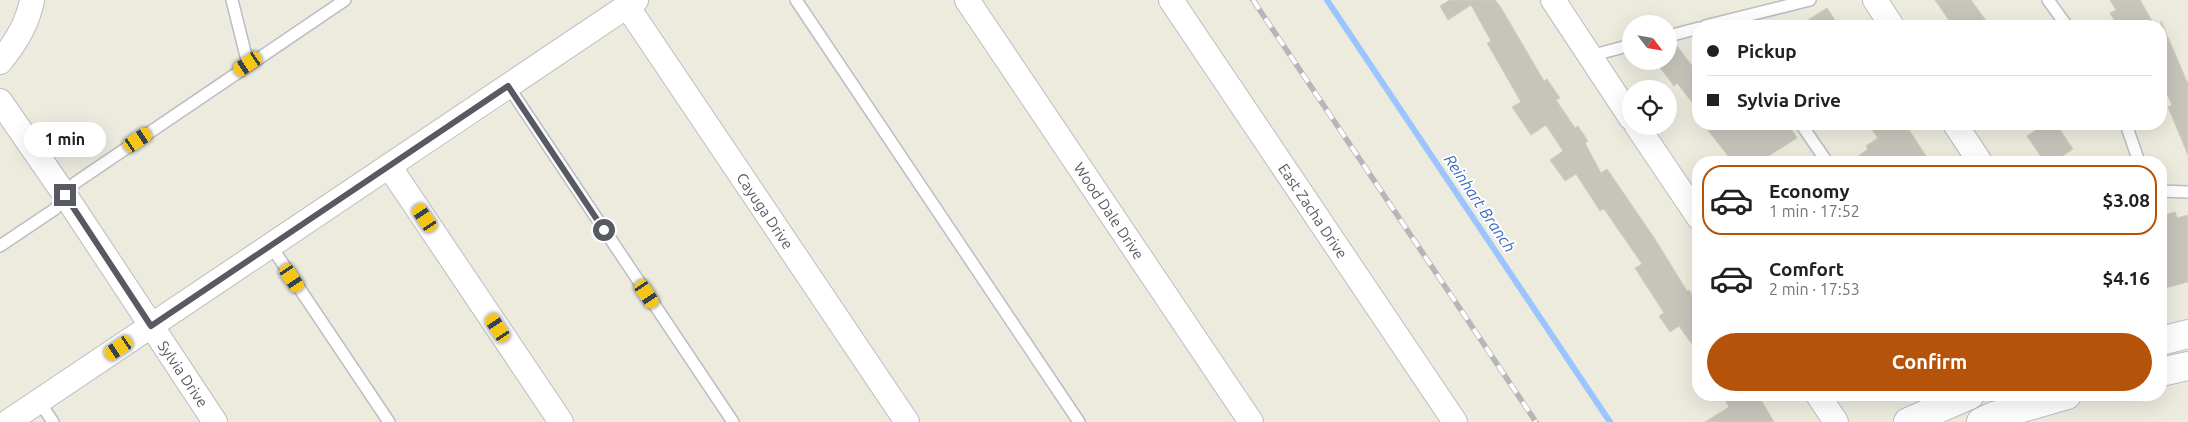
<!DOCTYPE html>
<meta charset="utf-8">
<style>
:root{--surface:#fff;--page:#f6f6f6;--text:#202124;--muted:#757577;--line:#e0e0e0;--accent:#b45309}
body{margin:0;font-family:Ubuntu,sans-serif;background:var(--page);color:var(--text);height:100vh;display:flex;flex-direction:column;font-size:19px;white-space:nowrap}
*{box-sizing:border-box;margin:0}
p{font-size:16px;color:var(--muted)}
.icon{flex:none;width:28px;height:28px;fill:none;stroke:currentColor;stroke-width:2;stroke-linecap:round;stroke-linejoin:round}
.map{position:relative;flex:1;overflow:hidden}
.drawer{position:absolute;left:1692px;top:156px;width:475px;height:245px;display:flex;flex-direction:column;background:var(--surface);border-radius:20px;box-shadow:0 5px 20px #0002}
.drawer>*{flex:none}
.banner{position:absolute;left:1692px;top:20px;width:475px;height:110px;border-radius:20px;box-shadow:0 5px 20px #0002;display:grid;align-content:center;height:110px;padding:0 15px;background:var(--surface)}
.needle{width:32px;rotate:121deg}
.buttons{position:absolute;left:1622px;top:15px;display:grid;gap:10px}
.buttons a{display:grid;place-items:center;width:55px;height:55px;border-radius:50%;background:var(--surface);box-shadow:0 5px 20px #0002;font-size:25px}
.end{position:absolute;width:22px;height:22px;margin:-11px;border:6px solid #585a61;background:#fff;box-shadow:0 0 0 2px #fff}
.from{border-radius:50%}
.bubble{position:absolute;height:35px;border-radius:18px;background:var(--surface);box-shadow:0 5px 20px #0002;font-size:16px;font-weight:700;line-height:35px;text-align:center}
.car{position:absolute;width:15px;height:30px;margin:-15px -8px;border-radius:6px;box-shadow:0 0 4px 1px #0007;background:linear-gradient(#f5c518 24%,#345 0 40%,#f5c518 0 76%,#345 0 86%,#f5c518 0)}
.banner b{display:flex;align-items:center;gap:18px;height:48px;font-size:19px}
.banner b+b{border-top:1px solid var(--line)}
.banner i{width:12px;height:12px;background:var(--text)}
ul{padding:9px 0 0;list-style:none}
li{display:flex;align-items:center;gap:15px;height:70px;margin:0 10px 8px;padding:0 5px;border:2px solid transparent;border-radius:20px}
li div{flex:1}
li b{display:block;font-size:19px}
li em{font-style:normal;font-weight:700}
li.current{border-color:var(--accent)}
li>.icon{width:45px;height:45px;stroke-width:1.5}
.primary-button{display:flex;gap:10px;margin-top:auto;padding:10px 15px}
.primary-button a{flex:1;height:58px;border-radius:30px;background:var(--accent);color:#fff;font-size:20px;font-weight:700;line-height:58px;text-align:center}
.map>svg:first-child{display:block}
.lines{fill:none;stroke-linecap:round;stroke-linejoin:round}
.stream{stroke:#9bc5ff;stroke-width:6}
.building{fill:#c7c5bb;stroke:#d1cdbc}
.service-casing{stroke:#bcbdc4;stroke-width:14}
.minor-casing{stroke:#bcbdc4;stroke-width:26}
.secondary-casing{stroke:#bbbec6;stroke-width:30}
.service{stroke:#fff;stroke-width:11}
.minor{stroke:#fff;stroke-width:24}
.secondary{stroke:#fff;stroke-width:28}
.rail-casing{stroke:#b5b6b6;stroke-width:5.5}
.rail{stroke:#fff;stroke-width:4;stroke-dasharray:11;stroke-linecap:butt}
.route{stroke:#585a61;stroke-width:6}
.labels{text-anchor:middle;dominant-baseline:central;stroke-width:4;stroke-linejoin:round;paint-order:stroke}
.street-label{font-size:15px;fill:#585a61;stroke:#fff}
.water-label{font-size:16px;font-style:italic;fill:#396ac8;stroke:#fff}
</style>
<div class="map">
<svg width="2188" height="422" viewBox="0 0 2188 422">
<rect width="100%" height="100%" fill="#ecebde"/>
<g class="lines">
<polyline class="stream" points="1327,0 1610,422"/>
</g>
<g class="building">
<polygon points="1450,0 1495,0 1500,6 1544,81 1547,79 1560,98 1556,100 1575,128 1578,126 1588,141 1585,143 1601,173 1607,169 1655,239 1687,291 1689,290 1699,304 1699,354 1679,326 1670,332 1659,316 1664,313 1635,268 1642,264 1604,209 1600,211 1576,174 1565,181 1550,160 1563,151 1546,125 1531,135 1512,107 1521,102 1487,43 1491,41 1471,5 1448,20 1440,6"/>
<polygon points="1935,0 1971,0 1990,26 1953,26"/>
<polygon points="2110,0 2140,0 2155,26 2118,26 2110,13 2116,10"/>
<polygon points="1827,8 1839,26 1799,26"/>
<polygon points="2161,21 2188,84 2188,155 2168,107 2172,105 2161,81"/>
<polygon points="1674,42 1699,75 1699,111 1677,83 1674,86 1655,61 1669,61 1669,43"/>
<polygon points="1703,124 1788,124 1797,138 1759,162 1733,162"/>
<polygon points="1868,124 1905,124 1930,162 1850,162 1868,149 1866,146 1878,138"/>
<polygon points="2045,124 2056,124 2073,149 2053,162 2049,162 2045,156 2042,158 2027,136"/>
<polygon points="2175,212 2177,218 2188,215 2188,282 2161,289 2161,264 2167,263 2161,246 2161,216"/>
<polygon points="1722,395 1758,395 1774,422 1705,422 1729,407"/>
</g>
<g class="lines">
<defs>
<g id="service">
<polyline points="232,0 248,64"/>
<polyline points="796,0 1079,422"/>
<polyline points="2048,0 2067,26"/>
<polyline points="1705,26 1810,0"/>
<polyline points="1669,36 1699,28"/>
<polyline points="1590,56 1631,45"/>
<polyline points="508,86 733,422"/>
<polyline points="1801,124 1827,162"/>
<polyline points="2126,124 2139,162"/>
<polyline points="2161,191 2188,192"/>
<polyline points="0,246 55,209 75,183 345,0"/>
<polyline points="271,246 389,422"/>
<polyline points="39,401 53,422"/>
</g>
<g id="minor">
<polyline points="628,0 627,6 907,422"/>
<polyline points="967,0 1251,422"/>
<polyline points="1171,0 1455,422"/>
<polyline points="1553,0 1631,118"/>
<polyline points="1875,0 1892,26"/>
<path d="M0,62C15,44 28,23 32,0"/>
<polyline points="0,101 65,195 215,422"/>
<polyline points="1955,124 1980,162"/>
<polyline points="1637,126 1699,218"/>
<polyline points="389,166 561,422"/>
<polyline points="1818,395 1836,422"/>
<polyline points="8,422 636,0"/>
</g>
<g id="secondary">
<polyline points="2161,341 2188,334"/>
<polyline points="2161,372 2188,366"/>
<polyline points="1908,422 1970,395"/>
<polyline points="1981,422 1994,416 2067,395"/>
</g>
</defs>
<use href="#service" class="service-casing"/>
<use href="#minor" class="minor-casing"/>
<use href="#secondary" class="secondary-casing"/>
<use href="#service" class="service"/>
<use href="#minor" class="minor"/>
<use href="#secondary" class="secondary"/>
<defs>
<polyline id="rail" points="1253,0 1536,422"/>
</defs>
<use href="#rail" class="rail-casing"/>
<use href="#rail" class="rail"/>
</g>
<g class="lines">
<polyline class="route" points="65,195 151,326 508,86 604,230"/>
</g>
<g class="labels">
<g class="street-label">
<text transform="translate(765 211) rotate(56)">Cayuga Drive</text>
<text transform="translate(1109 211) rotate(56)">Wood Dale Drive</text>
<text transform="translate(1313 211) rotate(56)">East Zacha Drive</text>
<text transform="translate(183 374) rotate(56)">Sylvia Drive</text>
</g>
<g class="water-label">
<text transform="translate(1480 203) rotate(56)">Reinhart Branch</text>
</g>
</g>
</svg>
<div class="buttons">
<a><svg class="needle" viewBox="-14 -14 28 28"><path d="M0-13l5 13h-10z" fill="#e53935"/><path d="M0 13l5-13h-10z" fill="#757577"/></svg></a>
<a><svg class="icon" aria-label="locate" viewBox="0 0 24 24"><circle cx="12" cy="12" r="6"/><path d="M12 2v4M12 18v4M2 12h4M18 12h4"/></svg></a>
</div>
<i class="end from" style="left:604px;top:230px"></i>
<i class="end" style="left:65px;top:195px"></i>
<div class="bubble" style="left:24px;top:122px;width:82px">1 min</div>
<i class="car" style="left:248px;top:64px;rotate:236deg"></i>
<i class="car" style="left:138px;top:140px;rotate:56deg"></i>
<i class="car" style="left:425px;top:218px;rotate:326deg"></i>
<i class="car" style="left:292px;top:278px;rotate:146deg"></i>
<i class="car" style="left:647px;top:294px;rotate:146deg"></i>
<i class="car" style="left:498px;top:328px;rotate:327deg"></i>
<i class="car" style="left:119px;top:348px;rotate:236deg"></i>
<div class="banner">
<b><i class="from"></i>Pickup</b>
<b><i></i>Sylvia Drive</b>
</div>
<section class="drawer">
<ul>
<li class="current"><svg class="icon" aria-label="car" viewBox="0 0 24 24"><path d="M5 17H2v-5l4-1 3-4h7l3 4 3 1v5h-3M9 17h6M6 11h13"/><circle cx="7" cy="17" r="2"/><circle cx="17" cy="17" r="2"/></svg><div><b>Economy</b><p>1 min · 17:52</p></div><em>$3.08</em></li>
<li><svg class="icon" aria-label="car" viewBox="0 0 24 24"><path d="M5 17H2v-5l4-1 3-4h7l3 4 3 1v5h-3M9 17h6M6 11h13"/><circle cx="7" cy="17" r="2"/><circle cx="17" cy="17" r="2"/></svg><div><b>Comfort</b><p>2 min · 17:53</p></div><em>$4.16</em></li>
</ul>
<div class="primary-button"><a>Confirm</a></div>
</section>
</div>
